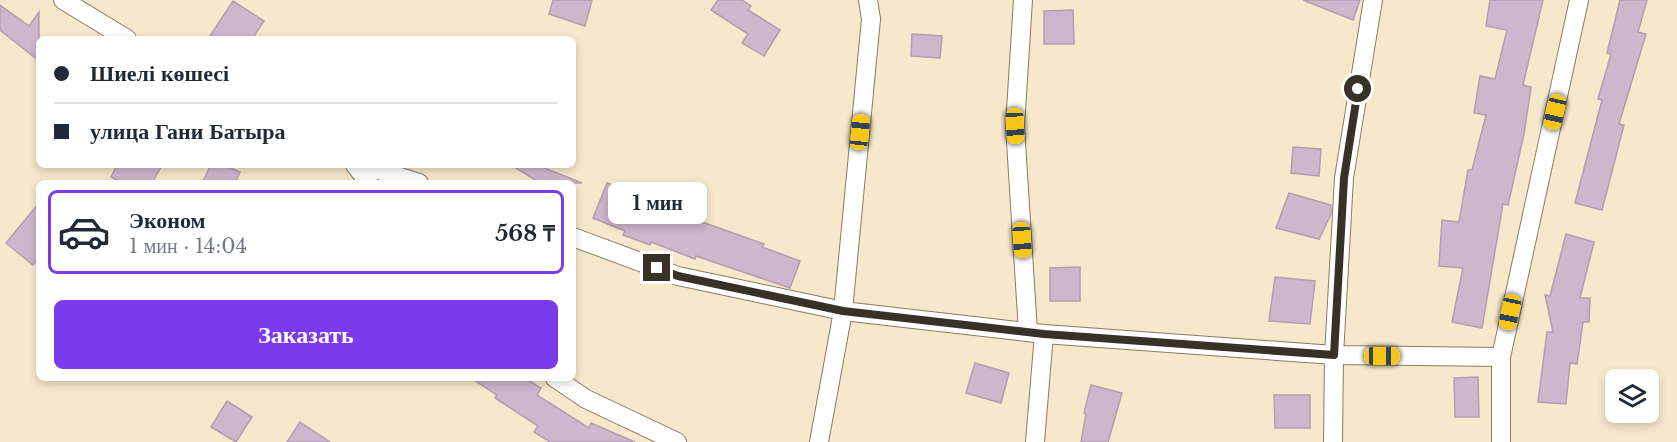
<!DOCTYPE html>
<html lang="ru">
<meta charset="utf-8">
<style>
:root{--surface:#fff;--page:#f2f2f3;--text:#1f2937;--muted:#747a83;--line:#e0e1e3;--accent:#7c3aed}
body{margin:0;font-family:"Libre Baskerville",serif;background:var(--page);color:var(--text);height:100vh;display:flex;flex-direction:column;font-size:22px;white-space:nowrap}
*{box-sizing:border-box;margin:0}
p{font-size:20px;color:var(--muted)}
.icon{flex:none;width:33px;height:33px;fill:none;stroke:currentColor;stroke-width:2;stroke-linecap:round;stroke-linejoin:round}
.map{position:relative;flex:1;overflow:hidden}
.side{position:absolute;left:36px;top:180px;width:540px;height:201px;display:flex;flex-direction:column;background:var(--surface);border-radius:9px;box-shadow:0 3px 9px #0003}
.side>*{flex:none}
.top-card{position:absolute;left:36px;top:36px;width:540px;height:132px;border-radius:9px;box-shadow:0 3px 9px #0003;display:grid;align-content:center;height:132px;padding:0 18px;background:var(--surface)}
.controls{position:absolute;left:1605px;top:369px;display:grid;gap:12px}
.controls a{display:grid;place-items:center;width:54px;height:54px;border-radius:9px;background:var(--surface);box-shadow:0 3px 9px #0003;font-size:30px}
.end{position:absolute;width:27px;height:27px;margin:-14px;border:8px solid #383127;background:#fff;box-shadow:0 0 0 3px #fff}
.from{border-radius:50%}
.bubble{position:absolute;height:42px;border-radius:9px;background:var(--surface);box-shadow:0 3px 9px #0003;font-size:20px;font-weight:700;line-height:42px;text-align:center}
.car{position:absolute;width:18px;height:36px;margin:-18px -9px;border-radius:8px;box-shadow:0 0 4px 2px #0007;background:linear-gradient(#f5c518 24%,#345 0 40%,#f5c518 0 76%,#345 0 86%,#f5c518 0)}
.top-card b{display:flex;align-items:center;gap:21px;height:57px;font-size:22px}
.top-card b+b{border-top:2px solid var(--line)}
.top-card i{width:15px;height:15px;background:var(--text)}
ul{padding:10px 0 0;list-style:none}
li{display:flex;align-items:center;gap:18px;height:84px;margin:0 12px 9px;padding:0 6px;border:3px solid transparent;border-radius:9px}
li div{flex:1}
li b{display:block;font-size:22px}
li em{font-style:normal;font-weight:700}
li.on{border-color:var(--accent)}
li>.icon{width:54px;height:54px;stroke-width:1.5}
.button{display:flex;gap:12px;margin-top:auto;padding:12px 18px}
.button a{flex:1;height:69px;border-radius:9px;background:var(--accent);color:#fff;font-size:24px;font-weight:700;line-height:69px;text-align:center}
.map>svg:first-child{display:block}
.building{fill:#ceb6cc;stroke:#b59db3;stroke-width:1.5}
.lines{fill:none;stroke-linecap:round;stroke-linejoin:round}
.street-casing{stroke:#8a7b62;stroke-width:20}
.street{stroke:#fff;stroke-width:18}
.route{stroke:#383127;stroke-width:8}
</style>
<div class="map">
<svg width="1677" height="442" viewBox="0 0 1677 442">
<rect width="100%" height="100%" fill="#f7e7cb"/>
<g class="building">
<polygon points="553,0 592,0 585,26 549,14"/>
<polygon points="718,0 742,0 751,6 748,10 780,30 764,56 742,43 748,34 711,10"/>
<polygon points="1303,0 1360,0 1353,20"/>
<polygon points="1490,0 1543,0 1523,85 1531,87 1524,134 1508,205 1503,204 1482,328 1452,322 1463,268 1439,266 1442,220 1459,222 1468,170 1472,170 1486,115 1474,113 1480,76 1495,79 1507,30 1486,26"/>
<polygon points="1620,0 1647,0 1638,32 1646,34 1619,124 1624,125 1602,210 1575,203 1602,100 1598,99 1611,54 1607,53"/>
<polygon points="233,1 264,21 252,39 208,39"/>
<polygon points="0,5 29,26 39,12 39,61 0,30"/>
<polygon points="1073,10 1074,44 1044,44 1044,11"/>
<polygon points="912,34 942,36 940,58 911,56"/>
<polygon points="1293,147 1321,149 1319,176 1291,173"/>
<polygon points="117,165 162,165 152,183 122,183 111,177"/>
<polygon points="211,165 225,165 240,172 235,183 202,183"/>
<polygon points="511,165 537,165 582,183 540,183"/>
<polygon points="607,183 634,193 632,197 764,244 762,247 800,261 790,288 696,256 695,259 651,242 650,245 623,235 625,231 593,218"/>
<polygon points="1289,193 1331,205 1331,214 1319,239 1276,228"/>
<polygon points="39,203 39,258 33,265 6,243"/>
<polygon points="1566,234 1594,242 1580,298 1590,298 1589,322 1583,322 1577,364 1570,363 1566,404 1538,402 1547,332 1553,332 1545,295 1550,296"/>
<polygon points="1080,267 1080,301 1050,301 1050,268"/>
<polygon points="1275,277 1315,281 1310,324 1269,321"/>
<polygon points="975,363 1009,373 1001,403 966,393"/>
<polygon points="1478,377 1479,417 1455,417 1454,378"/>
<polygon points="471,378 525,378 541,388 537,395 589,428 591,423 635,442 550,442 534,432 538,426 495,398 497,395"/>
<polygon points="1091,385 1122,393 1108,442 1081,442 1086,414 1084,413"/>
<polygon points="1274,395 1310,395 1310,428 1275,428"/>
<polygon points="227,401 252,417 236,442 211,427"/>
<polygon points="300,422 330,442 287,442"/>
</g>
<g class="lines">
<defs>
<g id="street">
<polyline points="63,0 127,39"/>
<polyline points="1023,0 1015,126 1028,332"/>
<polyline points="355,165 369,183"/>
<polyline points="363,165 419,183"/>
<polyline points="573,237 678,276 843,311 1044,334 1334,355 1501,357"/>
<polyline points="555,378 586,399 677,442"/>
<polyline points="819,442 843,311 871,19 868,0"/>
<polyline points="1035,442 1044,334"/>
<polyline points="1333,442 1334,355 1344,178 1373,0"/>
<polyline points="1501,442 1501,357 1579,0"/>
</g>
</defs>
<use href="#street" class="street-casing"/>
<use href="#street" class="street"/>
</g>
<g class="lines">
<polyline class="route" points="657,268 678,276 843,311 1044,334 1334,355 1344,178 1358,89"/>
</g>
</svg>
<div class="controls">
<a><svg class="icon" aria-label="layers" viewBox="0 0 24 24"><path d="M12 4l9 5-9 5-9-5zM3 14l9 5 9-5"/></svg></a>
</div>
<i class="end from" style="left:1358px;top:89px"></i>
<i class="end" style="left:657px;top:268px"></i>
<div class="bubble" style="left:608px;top:182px;width:99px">1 мин</div>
<i class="car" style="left:1555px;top:112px;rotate:193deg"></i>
<i class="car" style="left:1015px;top:126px;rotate:177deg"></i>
<i class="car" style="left:860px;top:132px;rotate:6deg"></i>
<i class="car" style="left:1022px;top:240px;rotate:176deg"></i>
<i class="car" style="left:1510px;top:312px;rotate:192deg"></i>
<i class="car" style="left:1382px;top:356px;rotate:90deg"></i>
<div class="top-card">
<b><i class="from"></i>Шиелі көшесі</b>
<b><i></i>улица Гани Батыра</b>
</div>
<section class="side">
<ul>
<li class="on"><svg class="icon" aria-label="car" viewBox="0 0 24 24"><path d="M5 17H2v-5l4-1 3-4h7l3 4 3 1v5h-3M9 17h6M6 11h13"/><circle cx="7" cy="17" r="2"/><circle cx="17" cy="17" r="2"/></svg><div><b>Эконом</b><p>1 мин · 14:04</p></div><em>568 ₸</em></li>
</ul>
<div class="button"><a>Заказать</a></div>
</section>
</div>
